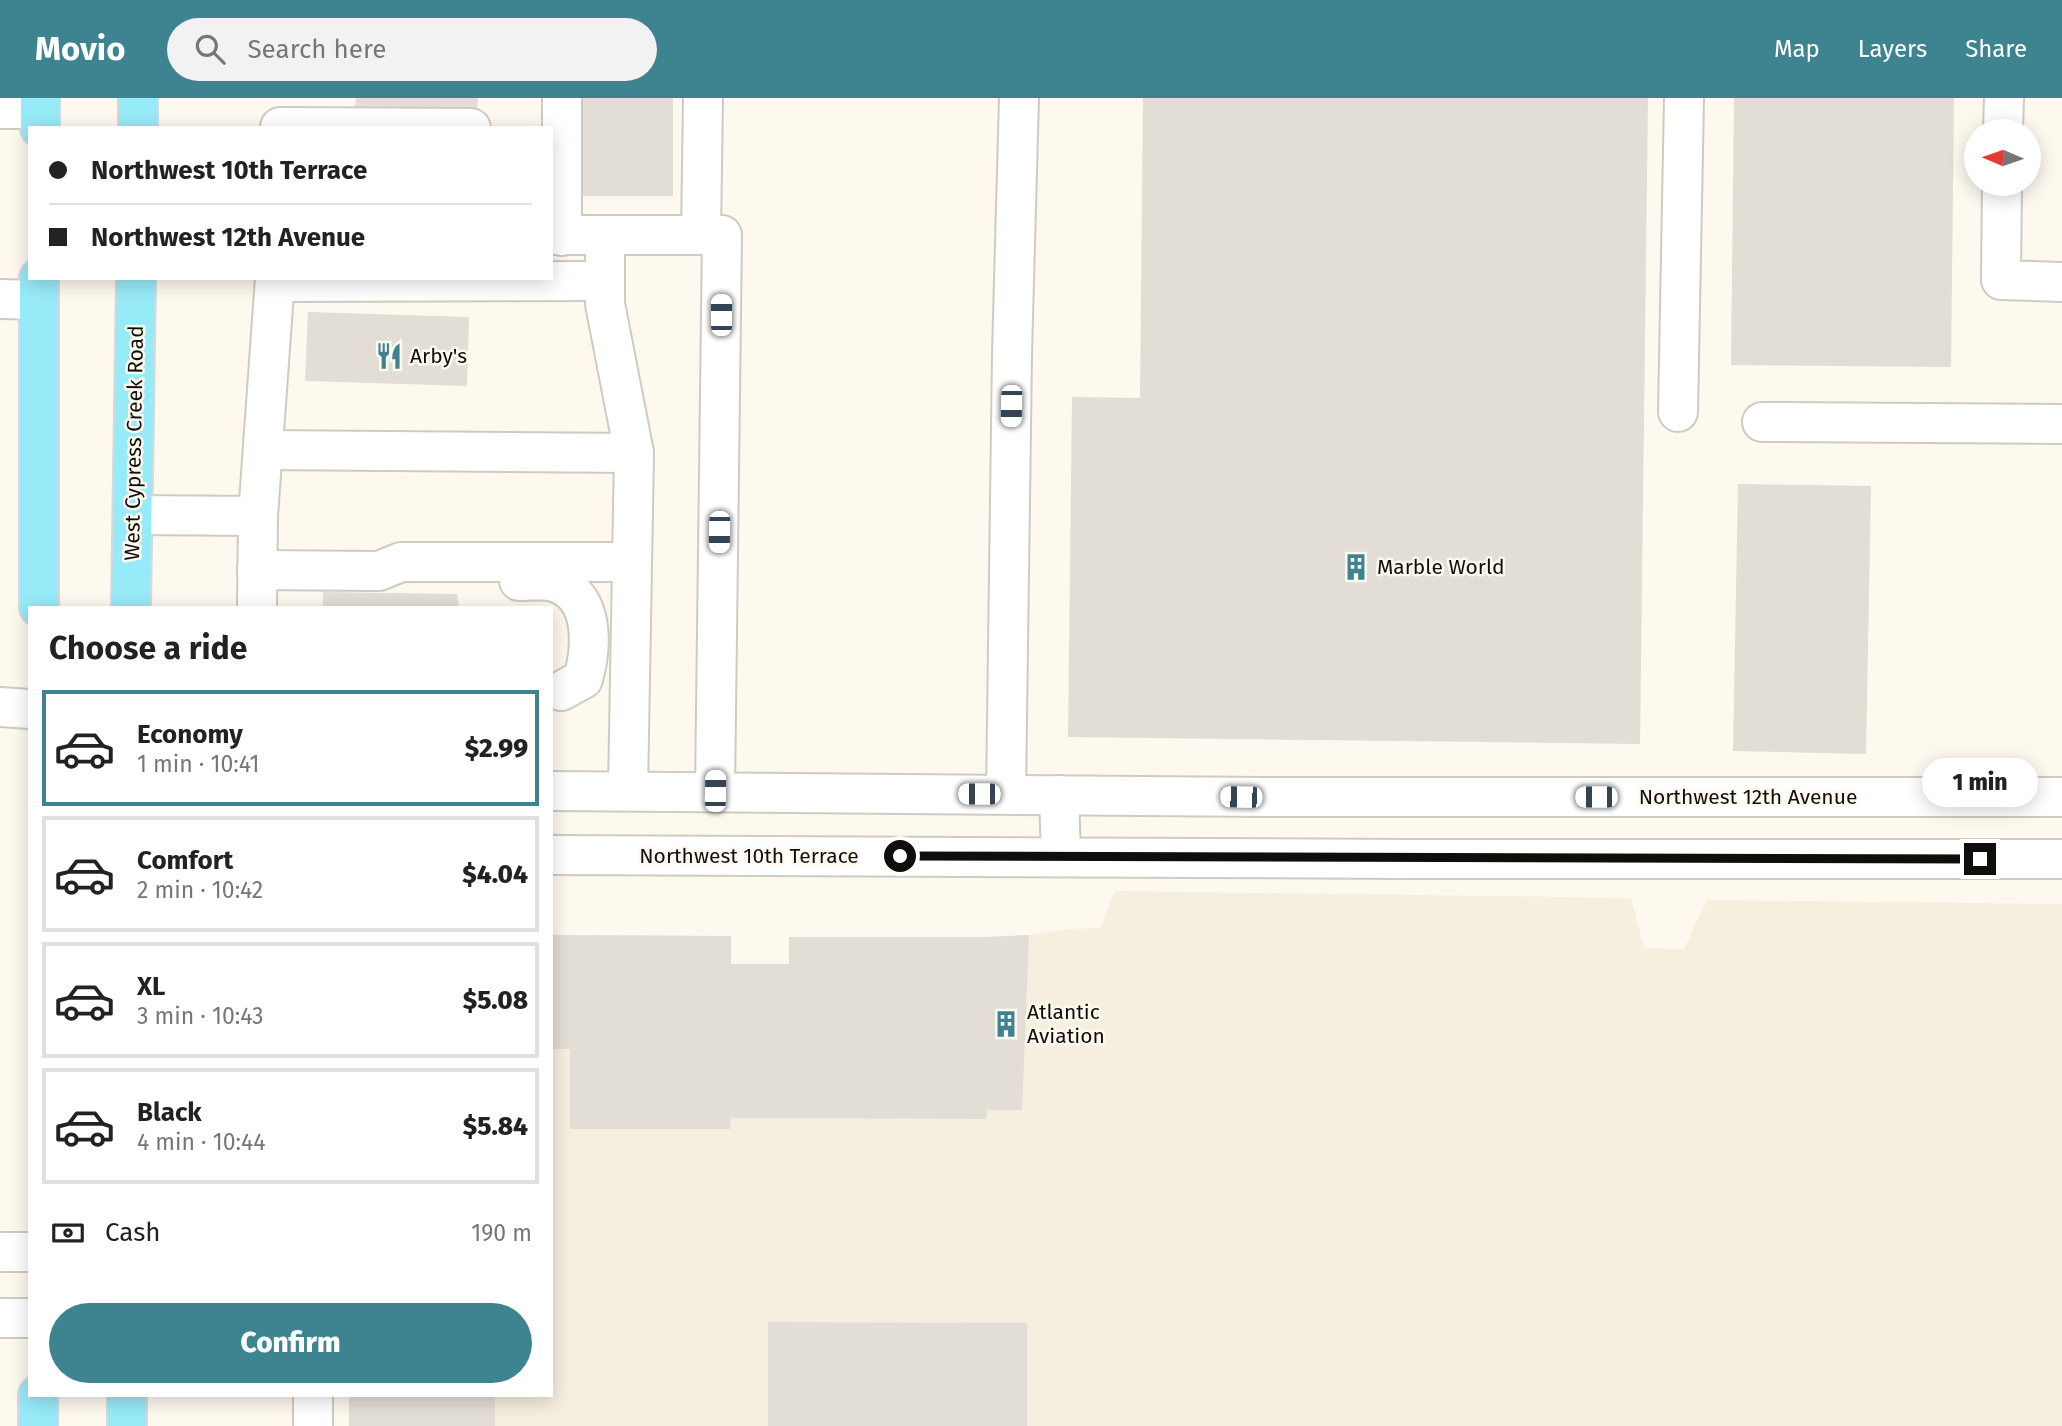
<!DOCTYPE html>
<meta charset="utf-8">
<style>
:root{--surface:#fff;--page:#f2f2f2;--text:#222;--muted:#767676;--line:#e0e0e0;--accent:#3e8390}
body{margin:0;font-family:"Fira Sans",sans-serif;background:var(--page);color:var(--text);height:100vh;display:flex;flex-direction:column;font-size:26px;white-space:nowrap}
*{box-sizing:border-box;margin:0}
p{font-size:23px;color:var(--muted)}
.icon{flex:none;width:38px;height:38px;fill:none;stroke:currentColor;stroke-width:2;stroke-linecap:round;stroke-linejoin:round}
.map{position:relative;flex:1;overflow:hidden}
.sheet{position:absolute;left:28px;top:508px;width:525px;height:791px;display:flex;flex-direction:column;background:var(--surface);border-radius:0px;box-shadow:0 4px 18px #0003}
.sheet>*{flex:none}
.hud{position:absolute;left:28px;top:28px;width:525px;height:154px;border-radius:0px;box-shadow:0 4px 18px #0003;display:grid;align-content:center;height:154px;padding:0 21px;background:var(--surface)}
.needle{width:46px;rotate:272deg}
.controls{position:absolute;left:1964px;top:21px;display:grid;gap:14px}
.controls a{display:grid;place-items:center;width:77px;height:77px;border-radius:50%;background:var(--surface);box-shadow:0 4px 18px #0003;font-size:35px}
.end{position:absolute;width:32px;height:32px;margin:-16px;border:9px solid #100e0b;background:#fff;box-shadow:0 0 0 4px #fff}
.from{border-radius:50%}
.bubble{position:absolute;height:49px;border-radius:24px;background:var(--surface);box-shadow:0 4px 18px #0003;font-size:23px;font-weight:800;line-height:49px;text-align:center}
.car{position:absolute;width:21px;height:42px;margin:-21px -10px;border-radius:9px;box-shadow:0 0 5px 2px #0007;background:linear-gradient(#fff 24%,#345 0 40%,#fff 0 76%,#345 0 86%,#fff 0)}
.hud b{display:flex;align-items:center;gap:24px;height:66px;font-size:26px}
.hud b+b{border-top:2px solid var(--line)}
.hud i{width:18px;height:18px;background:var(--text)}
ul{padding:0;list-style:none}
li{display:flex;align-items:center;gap:21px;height:116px;margin:0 14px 10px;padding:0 7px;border:4px solid var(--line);border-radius:0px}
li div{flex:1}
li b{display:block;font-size:26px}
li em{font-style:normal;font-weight:800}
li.selected{border-color:var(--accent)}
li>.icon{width:63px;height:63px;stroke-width:1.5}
h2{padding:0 21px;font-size:32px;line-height:84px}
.pay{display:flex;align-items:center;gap:18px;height:77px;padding:0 21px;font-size:26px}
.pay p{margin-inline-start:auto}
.action{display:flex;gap:14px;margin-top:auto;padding:14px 21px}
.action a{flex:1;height:80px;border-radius:42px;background:var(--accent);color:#fff;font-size:28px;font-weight:800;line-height:80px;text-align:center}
header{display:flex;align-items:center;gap:42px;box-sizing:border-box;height:98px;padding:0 35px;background:var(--accent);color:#fff}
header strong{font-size:33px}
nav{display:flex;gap:38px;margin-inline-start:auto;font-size:24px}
.search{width:490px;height:63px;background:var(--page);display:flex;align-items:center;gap:18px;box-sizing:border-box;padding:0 24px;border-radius:38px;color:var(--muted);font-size:26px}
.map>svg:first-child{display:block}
.built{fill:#f6eede}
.building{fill:#e2ded5}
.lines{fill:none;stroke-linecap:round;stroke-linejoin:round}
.minor-casing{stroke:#cfcbc2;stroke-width:42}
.major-casing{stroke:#d9d8d8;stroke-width:42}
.minor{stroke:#fff;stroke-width:38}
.major{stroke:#97eaf8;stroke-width:38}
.route{stroke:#100e0b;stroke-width:9}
.labels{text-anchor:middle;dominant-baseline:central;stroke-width:5;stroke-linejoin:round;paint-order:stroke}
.poi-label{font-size:21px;fill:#100e0b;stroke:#fdf9ef;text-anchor:start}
.street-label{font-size:21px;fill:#100e0b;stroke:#fdf9ef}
</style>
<header>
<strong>Movio</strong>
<div class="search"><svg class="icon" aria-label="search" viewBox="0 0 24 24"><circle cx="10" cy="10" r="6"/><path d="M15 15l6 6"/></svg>Search here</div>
<nav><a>Map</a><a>Layers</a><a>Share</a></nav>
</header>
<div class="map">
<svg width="2062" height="1328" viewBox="0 0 2062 1328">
<rect width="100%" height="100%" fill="#fdf9ef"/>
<polygon class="built" points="1115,793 1631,800 1644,850 1684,851 1707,802 2062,806 2062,1328 349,1328 349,1297 551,1297 551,837 731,838 731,866 789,866 789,839 987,839 1029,837 1070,831 1100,830"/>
<g class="building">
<polygon points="356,0 478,0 477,13 355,10"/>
<polygon points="583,0 673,0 673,98 582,98"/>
<polygon points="1143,0 1648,0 1640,646 1068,639 1072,299 1140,300"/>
<polygon points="1734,0 1954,0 1951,269 1731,267"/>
<polygon points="308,214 469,219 467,288 305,283"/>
<polygon points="1738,386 1871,388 1866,656 1733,653"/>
<polygon points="323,494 457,496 459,509 323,509"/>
<polygon points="551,837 731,838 731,866 789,866 789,839 987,839 1029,837 1022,1012 987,1012 986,1021 731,1020 730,1031 570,1031 570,951 551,951"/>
<polygon points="768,1224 1027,1225 1027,1328 768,1328"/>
<rect x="349" y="1297" width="146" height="31"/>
</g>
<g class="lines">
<defs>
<g id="minor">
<polyline points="0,11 40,11"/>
<polyline points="280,29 471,30"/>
<polyline points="2003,33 2004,0"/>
<polyline points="2002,86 2001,182 2062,184"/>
<polyline points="551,137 722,137 715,693"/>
<polyline points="701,137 703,0"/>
<polyline points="562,138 562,0"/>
<polyline points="605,138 605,206 634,355 628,692"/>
<polyline points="275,184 605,183"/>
<polyline points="0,201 39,202"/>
<polyline points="1678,314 1684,0"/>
<polyline points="1762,324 2062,326"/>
<polyline points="263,352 634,355"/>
<polyline points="133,417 258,418"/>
<polyline points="257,472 379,473 401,464 632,464"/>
<path d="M519,483C531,483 546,481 557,485C595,499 592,549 583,581L561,593"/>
<polyline points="257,509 258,418 275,180"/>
<polyline points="0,609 30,611"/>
<polyline points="551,693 1267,699 2062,699"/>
<polyline points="1006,696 1012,256 1019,0"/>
<polyline points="1059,697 1061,759"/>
<polyline points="551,757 1410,761 2062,761"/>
<polyline points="0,1154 30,1154"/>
<polyline points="0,1220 30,1220"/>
<polyline points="313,1328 313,1297"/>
</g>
<g id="major">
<polyline points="40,30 40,0"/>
<polyline points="138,30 138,0"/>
<polyline points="39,509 39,180"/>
<polyline points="131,509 136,180"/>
<polyline points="127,1297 127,1328"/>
<polyline points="38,1328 38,1297"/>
</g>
</defs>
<use href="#minor" class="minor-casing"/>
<use href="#major" class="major-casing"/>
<use href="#minor" class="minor"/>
<use href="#major" class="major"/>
</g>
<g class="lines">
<polyline class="route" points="900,758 1980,761"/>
</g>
<defs>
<symbol id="restaurant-bare" viewBox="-9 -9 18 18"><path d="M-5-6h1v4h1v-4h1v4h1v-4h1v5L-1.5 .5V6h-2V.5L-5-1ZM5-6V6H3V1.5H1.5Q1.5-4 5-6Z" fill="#3e8390" stroke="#fdf9ef" stroke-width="2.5" paint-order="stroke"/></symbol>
<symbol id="building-bare" viewBox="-9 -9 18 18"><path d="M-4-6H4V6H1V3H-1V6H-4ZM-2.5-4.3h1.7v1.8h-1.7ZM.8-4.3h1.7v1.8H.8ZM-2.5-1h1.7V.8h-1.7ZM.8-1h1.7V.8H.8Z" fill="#3e8390" stroke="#fdf9ef" stroke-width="2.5" paint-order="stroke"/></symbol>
</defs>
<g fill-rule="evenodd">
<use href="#restaurant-bare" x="370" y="239" width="38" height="38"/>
<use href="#building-bare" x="1337" y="450" width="38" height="38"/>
<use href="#building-bare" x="987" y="907" width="38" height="38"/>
</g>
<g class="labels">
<g class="poi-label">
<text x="410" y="258">Arby's</text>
<text x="1377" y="469">Marble World</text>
<text x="1027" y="914">Atlantic<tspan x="1027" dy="24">Aviation</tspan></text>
</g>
<g class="street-label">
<text transform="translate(134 345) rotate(-89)">West Cypress Creek Road</text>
<text x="1748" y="699">Northwest 12th Avenue</text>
<text x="749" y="758">Northwest 10th Terrace</text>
</g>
</g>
</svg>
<div class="controls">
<a><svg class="needle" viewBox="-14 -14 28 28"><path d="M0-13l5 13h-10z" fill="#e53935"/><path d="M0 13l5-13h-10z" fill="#767676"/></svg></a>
</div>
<i class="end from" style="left:900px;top:758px"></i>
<i class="end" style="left:1980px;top:761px"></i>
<div class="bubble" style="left:1922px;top:660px;width:116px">1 min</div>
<i class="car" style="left:721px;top:217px;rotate:0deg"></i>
<i class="car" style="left:1011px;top:308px;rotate:181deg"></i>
<i class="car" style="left:719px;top:434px;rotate:181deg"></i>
<i class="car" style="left:715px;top:693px;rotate:1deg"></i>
<i class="car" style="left:979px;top:696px;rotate:270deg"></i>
<i class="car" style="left:1241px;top:699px;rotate:271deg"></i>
<i class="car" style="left:1596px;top:699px;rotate:270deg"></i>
<div class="hud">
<b><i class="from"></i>Northwest 10th Terrace</b>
<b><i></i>Northwest 12th Avenue</b>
</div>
<section class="sheet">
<h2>Choose a ride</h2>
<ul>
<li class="selected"><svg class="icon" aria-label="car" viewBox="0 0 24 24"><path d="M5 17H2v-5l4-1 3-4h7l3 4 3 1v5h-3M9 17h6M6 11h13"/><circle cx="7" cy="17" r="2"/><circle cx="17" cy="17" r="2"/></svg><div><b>Economy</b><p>1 min · 10:41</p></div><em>$2.99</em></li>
<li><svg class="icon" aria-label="car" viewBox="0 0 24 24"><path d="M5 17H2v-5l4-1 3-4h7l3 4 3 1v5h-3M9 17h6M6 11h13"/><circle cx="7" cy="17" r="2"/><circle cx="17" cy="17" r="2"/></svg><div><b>Comfort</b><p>2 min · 10:42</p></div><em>$4.04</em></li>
<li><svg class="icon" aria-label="car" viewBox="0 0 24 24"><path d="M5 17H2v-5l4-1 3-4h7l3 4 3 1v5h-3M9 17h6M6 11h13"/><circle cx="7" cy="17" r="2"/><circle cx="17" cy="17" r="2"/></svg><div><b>XL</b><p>3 min · 10:43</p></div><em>$5.08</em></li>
<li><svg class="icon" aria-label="car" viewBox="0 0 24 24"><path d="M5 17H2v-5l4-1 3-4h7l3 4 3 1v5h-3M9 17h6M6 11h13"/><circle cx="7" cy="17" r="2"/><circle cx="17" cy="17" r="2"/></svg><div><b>Black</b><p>4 min · 10:44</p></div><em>$5.84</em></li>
</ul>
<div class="pay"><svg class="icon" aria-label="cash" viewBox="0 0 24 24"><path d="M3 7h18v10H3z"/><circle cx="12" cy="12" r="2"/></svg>Cash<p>190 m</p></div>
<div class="action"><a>Confirm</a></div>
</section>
</div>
